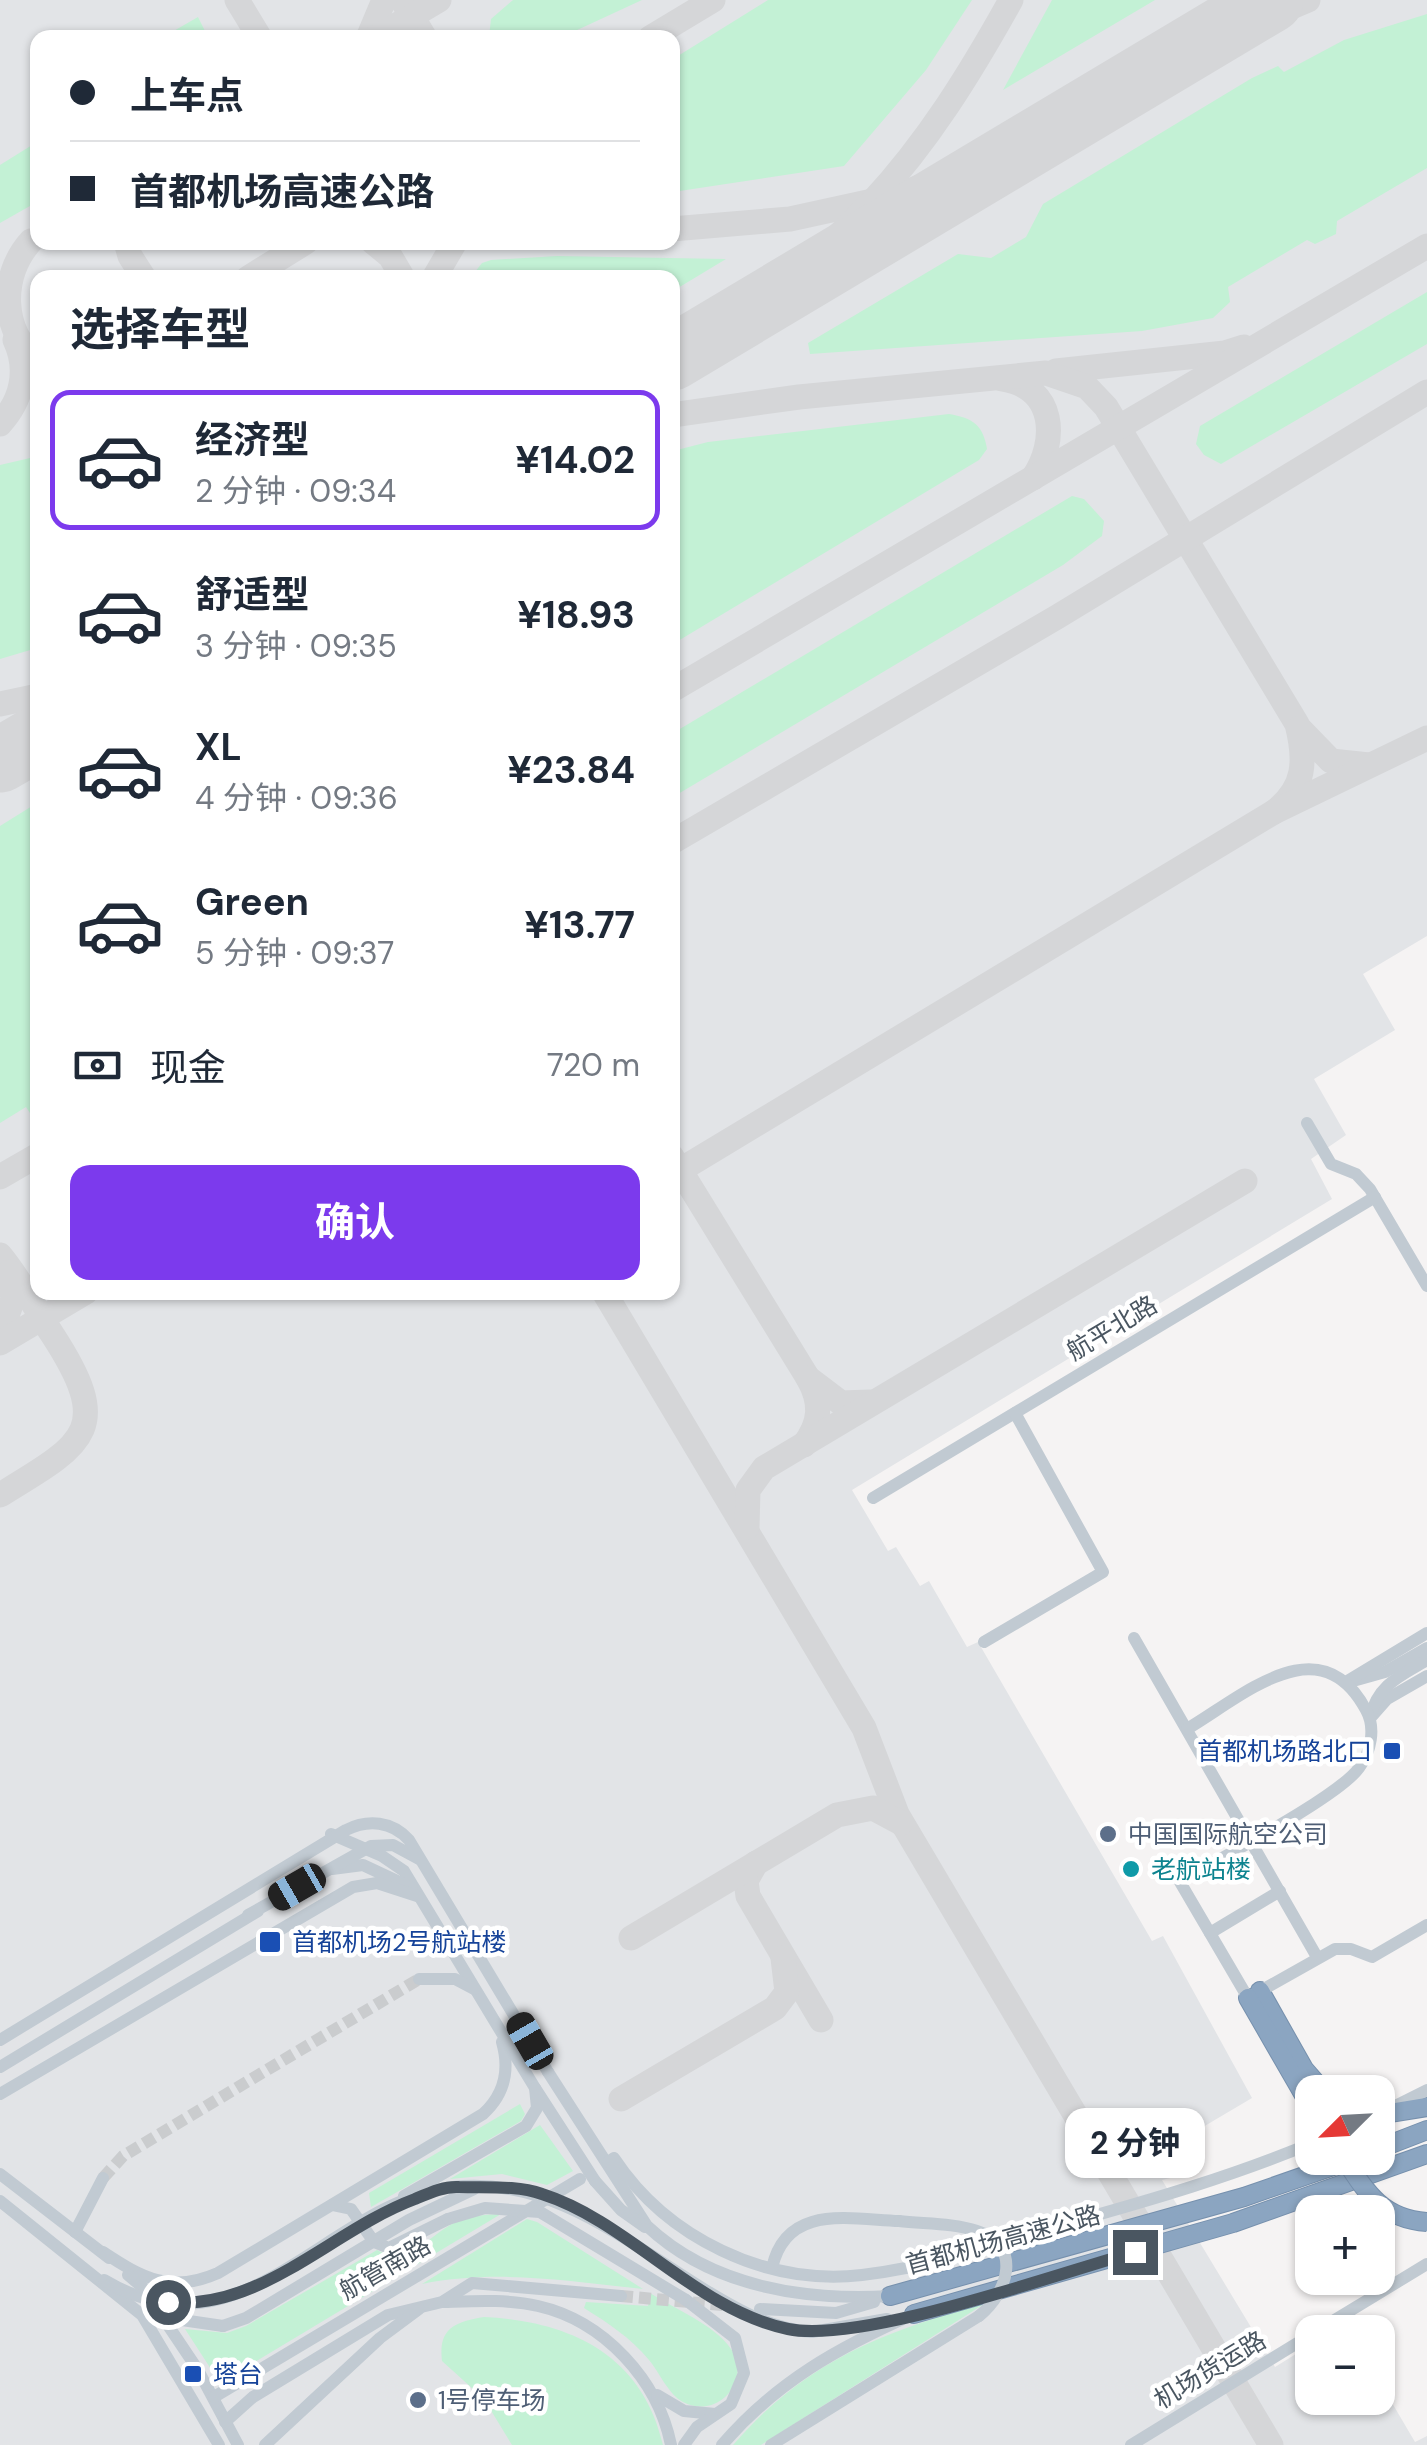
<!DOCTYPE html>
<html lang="zh">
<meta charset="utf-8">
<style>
:root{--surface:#fff;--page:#f2f2f3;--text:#1f2937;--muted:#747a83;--line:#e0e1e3;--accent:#7c3aed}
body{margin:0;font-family:"DM Sans","Noto Sans SC",sans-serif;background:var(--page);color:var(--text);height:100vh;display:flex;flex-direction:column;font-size:38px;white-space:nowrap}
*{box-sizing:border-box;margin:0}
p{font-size:32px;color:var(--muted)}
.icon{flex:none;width:55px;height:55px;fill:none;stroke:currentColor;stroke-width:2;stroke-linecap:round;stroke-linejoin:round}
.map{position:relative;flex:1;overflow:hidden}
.sheet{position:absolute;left:30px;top:270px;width:650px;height:1030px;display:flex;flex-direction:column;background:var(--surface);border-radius:20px;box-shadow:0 2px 8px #0004}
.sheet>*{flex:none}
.guide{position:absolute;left:30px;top:30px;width:650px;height:220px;border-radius:20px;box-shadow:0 2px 8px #0004;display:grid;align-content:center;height:220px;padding:0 40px;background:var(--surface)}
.needle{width:65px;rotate:246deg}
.buttons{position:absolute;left:1295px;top:2075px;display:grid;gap:20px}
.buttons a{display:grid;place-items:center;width:100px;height:100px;border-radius:20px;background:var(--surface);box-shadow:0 2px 8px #0004;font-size:50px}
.end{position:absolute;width:45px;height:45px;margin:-22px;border:12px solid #4a5661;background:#fff;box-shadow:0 0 0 5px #fff}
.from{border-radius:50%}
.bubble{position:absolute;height:70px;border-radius:20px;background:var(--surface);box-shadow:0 2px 8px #0004;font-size:32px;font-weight:700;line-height:70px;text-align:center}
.car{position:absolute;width:30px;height:60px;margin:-30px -15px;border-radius:12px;box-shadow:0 0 8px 2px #0007;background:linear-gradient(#222 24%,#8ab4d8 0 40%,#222 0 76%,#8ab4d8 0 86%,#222 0)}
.guide b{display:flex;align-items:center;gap:35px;height:95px;font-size:38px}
.guide b+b{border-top:2px solid var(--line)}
.guide i{width:25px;height:25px;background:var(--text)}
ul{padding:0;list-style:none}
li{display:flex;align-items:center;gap:30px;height:140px;margin:0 20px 15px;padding:0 20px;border:5px solid transparent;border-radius:20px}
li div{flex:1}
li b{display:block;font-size:38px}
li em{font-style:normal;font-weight:700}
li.current{border-color:var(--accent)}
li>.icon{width:90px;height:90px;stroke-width:1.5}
h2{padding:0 40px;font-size:45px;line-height:120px}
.pay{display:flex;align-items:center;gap:25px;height:110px;padding:0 40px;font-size:38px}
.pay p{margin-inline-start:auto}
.primary-button{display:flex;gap:20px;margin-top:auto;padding:20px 40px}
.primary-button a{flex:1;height:115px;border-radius:20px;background:var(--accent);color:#fff;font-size:40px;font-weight:700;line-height:115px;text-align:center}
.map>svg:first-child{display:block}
.airport{fill:#e2e4e7;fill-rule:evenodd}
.green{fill:#c3f1d5}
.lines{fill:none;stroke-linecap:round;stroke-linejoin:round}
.taxiway{stroke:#d5d6d8;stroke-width:25}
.runway{stroke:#d5d6d8;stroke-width:65}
.minor-tunnel{stroke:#caccce;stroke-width:12;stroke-dasharray:12 6;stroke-linecap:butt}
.highway-casing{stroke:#7690ad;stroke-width:20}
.minor{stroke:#c1cad2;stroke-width:12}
.highway{stroke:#8ba5c1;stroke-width:18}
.highway-bridge-casing{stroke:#7690ad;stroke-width:20;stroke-linecap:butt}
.minor-bridge{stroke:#c1cad2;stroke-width:12}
.highway-bridge{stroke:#8ba5c1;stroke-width:18}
.route{stroke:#4a5661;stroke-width:12}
.transit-dot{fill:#1a4fb4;stroke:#fff;stroke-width:4}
.service-dot{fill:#5c6f8a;stroke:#fff;stroke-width:4}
.culture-dot{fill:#0f9aa8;stroke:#fff;stroke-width:4}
.labels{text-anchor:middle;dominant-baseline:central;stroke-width:9;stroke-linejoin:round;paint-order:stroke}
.street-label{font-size:25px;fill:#4a5661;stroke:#fff}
.transit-label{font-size:25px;fill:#164399;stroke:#fff;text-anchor:start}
.service-label{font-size:25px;fill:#4e5e75;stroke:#fff;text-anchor:start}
.culture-label{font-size:25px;fill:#0d838f;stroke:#fff;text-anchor:start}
</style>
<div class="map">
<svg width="1427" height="2445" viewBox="0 0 1427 2445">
<rect width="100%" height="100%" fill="#f5f3f3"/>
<path class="airport" d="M0,0H1427V936L1363,974L1395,1030L1314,1079L1346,1135L1311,1159L1332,1199L852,1490L888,1551L896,1547L920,1586L929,1581L967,1647L978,1642L1152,1941L1163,1936L1252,2098L1186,2137L1200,2171L1162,2180L1269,2357L1275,2367L1312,2344V2398H1378V2379L1415,2442L1427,2436V2445H0ZM38,38H672V242H38ZM38,278H672V1292H38Z"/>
<g class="green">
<polygon points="513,0 642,0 562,37 489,37 491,19"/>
<polygon points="768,0 972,0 926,70 844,166 673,192 673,59"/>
<polygon points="1052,0 1155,0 1003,90"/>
<polygon points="1427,14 1427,168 1337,221 1336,234 1315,244 1307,240 1228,287 1230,302 1213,318 1142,331 810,354 808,343 958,254 991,258 1026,237 1043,204 1252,78 1278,66 1284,72 1344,40"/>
<polygon points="198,17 208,37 175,37 172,32"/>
<polygon points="37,142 37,202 0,223 0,165"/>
<polygon points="557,256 726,259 673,291 672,278 471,277 482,263 491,260"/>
<polygon points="1427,292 1427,344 1221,464 1204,455 1196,444 1200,426"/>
<path d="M949,414C973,418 983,425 987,449L979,460L673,644V451L708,442Z"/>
<polygon points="37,439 37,648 0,659 0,465 30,458"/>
<polygon points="1072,496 1084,499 1104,521 1102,536 1063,565 673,797 673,733"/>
<polygon points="37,803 37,1112 32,1116 26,1107 0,1123 0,826"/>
<polygon points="520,2104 525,2114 521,2121 371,2207 369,2193"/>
<polygon points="540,2125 573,2171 547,2185 502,2174 450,2179"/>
<path d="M501,2214L220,2383L185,2329L227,2333L246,2326L377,2250C405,2265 425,2241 447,2227C461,2217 484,2214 501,2214Z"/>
<path d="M527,2219L537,2222L643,2289C568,2281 497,2269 422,2284Z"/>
<path d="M650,2293C675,2309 715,2325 731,2349C753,2381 717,2420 683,2402C668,2394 660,2373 649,2360C631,2338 608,2323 584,2308L586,2302L648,2306Z"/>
<path d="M984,2304L761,2445H733C805,2362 881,2332 984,2304Z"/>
<path d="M484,2317C569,2321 642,2354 663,2445H512L484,2399L442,2361C438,2328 455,2322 484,2317Z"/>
</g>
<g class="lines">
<g class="taxiway">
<polyline points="237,0 260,38"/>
<polyline points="402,0 425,38"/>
<polyline points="368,38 384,0"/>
<polyline points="375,38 439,0"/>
<polyline points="650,38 713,0"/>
<polyline points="1177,56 1308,0"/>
<polyline points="672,229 790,219 900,195 1047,134"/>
<path d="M31,241C0,275 0,331 38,360"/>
<polyline points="126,242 130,256 144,278"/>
<polyline points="373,242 390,256 403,278"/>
<polyline points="248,278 306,242"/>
<polyline points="434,278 455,242"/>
<path d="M764,303C800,270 838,238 871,203C928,142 971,72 1011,0"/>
<polyline points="672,363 725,327"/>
<polyline points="1056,371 1225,353 1244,347"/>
<path d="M1002,379C1056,387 1058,441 1033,478"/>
<path d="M672,415L799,397L1046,373L1087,387L1106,407L1297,724C1306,760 1306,788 1274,812"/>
<path d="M0,424C22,400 29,370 15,340"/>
<polyline points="672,690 1427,246"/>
<polyline points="0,704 38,696"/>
<polyline points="1299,728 1331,761 1369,765"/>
<polyline points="672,842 1057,617 1427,392"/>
<polyline points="672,1157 808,1378"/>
<polyline points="672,1175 1274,812 1427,738"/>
<polyline points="0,1177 38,1155"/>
<path d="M0,1255C20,1279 35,1308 52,1334C114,1429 86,1443 0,1495"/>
<polyline points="604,1292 864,1728 897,1814 1271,2445"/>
<polyline points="0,1335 13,1299 9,1272"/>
<polyline points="0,1343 86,1292"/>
<path d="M804,1445C821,1422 822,1403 808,1378L841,1403L870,1402"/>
<polyline points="747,1527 748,1490 764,1468 1245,1181"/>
<polyline points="756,1863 746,1881 748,1896 821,2020"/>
<polyline points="631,1938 837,1815 873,1808 901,1823"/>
<polyline points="621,2099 775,2008 787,1992 783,1958"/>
</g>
<g class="runway">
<polyline points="672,358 1271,0"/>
<polyline points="0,760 38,738"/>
</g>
<g class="minor-tunnel">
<polyline points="103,2178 123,2156 419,1979"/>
<polyline points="621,2296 733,2306"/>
</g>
<defs>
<g id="highway">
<polyline points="1260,1991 1304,2069 1324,2092"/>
<polyline points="1248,1998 1312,2109"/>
<polyline points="1378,2115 1427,2107"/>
<polyline points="1378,2149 1427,2130"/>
<polyline points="890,2296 1244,2197 1356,2158"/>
<polyline points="914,2314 1233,2223 1427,2154"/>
</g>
</defs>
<use href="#highway" class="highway-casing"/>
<g class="minor">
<polyline points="1307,1123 1331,1164 1356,1174 1370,1189 1427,1286"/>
<polyline points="873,1498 1375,1197"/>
<polyline points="1134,1638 1317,1957"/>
<polyline points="984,1642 1103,1572 1015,1413"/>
<polyline points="1353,1681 1385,1672 1427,1648"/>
<polyline points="1346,1682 1427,1633"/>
<polyline points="1372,1716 1387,1699 1427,1676"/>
<path d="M1370,1718C1377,1685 1400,1676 1427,1660"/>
<path d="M1187,1729C1243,1696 1320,1624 1366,1710C1376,1728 1371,1752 1359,1768C1337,1798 1218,1859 1180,1882L1248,1998L1335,1949H1351L1372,1957L1427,1925"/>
<polyline points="331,1834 382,1856 404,1871 535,2088 537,2108 526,2126 404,2196"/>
<polyline points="332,1869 363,1865 412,1888"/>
<polyline points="1210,1933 1280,1891"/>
<polyline points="419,1979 455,1979 474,1989"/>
<polyline points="0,2067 258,1911"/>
<path d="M548,2072L647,2226C712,2287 805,2301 890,2296"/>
<polyline points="0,2094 353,1887 377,1883 417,1896"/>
<polyline points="1389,2109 1427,2090"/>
<path d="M608,2162L614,2158C667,2238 766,2286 862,2275C931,2267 1002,2243 1068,2223C1151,2200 1233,2176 1312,2143"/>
<polyline points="0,2174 109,2258"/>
<polyline points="595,2181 621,2210 645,2227"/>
<polyline points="0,2201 142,2315 219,2445"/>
<polyline points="332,2205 351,2209 374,2242 389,2248 448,2219"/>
<polyline points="75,2232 103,2178"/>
<path d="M103,2252C142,2278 171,2294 218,2273L483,2114C505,2094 510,2070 502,2042"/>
<path d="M772,2268C786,2204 848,2219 899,2221"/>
<polyline points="128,2275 182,2320 223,2326"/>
<path d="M444,2302C475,2301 507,2299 538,2306C604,2321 658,2380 671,2445"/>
<polyline points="155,2306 198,2370 238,2445"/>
<polyline points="760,2309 836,2313 874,2302"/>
<polyline points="812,2332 887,2319"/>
<polyline points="1315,2332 1427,2264"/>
<polyline points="657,2395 684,2411 715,2414"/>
<polyline points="214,2397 580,2179"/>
<polyline points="225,2422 253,2397 388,2315 442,2302 472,2283 621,2296"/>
<polyline points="265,2445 380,2338 419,2309"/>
<polyline points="684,2445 697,2427 731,2404 744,2373 735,2338 686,2300"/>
<path d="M722,2445C776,2382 839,2347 914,2314"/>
<polyline points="771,2445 979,2316"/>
<polyline points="1131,2445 1312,2334"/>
</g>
<use href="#highway" class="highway"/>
<defs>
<path id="highway-bridge" d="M1344,2158C1366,2192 1382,2219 1427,2222"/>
</defs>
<use href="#highway-bridge" class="highway-bridge-casing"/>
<g class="minor-bridge">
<polyline points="248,1915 371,1846 393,1845 419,1859"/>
<path d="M0,2040L346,1830C368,1819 392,1821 409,1840L548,2072"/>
<polyline points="535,2088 595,2181"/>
<polyline points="448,2219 485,2208 540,2212 686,2300"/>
<path d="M899,2221C924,2224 953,2223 977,2231C1023,2245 1008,2293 979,2316"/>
<path d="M104,2280C243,2364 327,2202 453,2187C551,2176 627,2242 707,2291C740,2311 772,2329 812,2332"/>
<polyline points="223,2326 246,2318 409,2220 474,2189"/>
</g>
<use href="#highway-bridge" class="highway-bridge"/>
</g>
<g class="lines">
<path class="route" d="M168,2302C262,2311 332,2230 415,2199C429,2193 444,2186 459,2187C486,2188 516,2185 542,2194C630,2222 696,2310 788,2329C861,2344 1056,2274 1135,2252"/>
</g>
<g class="transit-dot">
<rect x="1382" y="1741" width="20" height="20" rx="5"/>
<rect x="258" y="1930" width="24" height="24" rx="5"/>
<rect x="183" y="2364" width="20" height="20" rx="5"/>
</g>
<g class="service-dot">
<circle cx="1108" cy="1834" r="10"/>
<circle cx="418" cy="2400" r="10"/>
</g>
<circle class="culture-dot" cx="1131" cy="1869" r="10"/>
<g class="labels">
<g class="street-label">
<text transform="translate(1112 1328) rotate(-31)">航平北路</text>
<text transform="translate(1003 2240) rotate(-15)">首都机场高速公路</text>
<text transform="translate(385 2268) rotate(-30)">航管南路</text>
<text transform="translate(1210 2370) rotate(-31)">机场货运路</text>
</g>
<g class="transit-label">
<text x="1372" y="1751" text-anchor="end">首都机场路北口</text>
<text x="292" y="1942">首都机场2号航站楼</text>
<text x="213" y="2374">塔台</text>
</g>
<g class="service-label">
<text x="1128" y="1834">中国国际航空公司</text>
<text x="438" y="2400">1号停车场</text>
</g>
<g class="culture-label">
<text x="1151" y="1869">老航站楼</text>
</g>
</g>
</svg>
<div class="buttons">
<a><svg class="needle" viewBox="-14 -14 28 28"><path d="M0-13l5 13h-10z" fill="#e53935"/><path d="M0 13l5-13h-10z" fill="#747a83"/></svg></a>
<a>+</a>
<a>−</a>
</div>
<i class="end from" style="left:168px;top:2302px"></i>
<i class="end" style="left:1135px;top:2252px"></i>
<div class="bubble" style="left:1065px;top:2108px;width:140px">2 分钟</div>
<i class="car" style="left:297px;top:1887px;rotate:240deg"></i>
<i class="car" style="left:530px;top:2041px;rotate:330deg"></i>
<div class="guide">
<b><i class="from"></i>上车点</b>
<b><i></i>首都机场高速公路</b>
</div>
<section class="sheet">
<h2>选择车型</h2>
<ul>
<li class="current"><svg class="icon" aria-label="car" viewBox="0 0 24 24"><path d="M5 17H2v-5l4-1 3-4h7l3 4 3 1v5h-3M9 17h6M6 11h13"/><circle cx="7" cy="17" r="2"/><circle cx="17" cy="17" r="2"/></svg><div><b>经济型</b><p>2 分钟 · 09:34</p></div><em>¥14.02</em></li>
<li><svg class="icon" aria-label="car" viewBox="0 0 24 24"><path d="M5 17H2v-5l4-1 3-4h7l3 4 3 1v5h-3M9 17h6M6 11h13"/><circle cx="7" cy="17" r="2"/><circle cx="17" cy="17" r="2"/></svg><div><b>舒适型</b><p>3 分钟 · 09:35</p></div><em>¥18.93</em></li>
<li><svg class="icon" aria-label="car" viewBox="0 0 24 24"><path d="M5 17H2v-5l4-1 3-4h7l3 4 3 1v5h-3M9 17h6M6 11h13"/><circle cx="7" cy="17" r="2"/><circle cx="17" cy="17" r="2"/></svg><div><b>XL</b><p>4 分钟 · 09:36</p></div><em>¥23.84</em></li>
<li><svg class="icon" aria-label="car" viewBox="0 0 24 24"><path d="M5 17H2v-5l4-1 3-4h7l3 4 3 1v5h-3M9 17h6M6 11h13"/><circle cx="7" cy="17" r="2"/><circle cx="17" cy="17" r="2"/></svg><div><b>Green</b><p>5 分钟 · 09:37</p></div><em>¥13.77</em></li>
</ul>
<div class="pay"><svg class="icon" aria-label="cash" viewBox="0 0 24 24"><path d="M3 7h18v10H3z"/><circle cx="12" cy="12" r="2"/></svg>现金<p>720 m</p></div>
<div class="primary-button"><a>确认</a></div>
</section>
</div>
